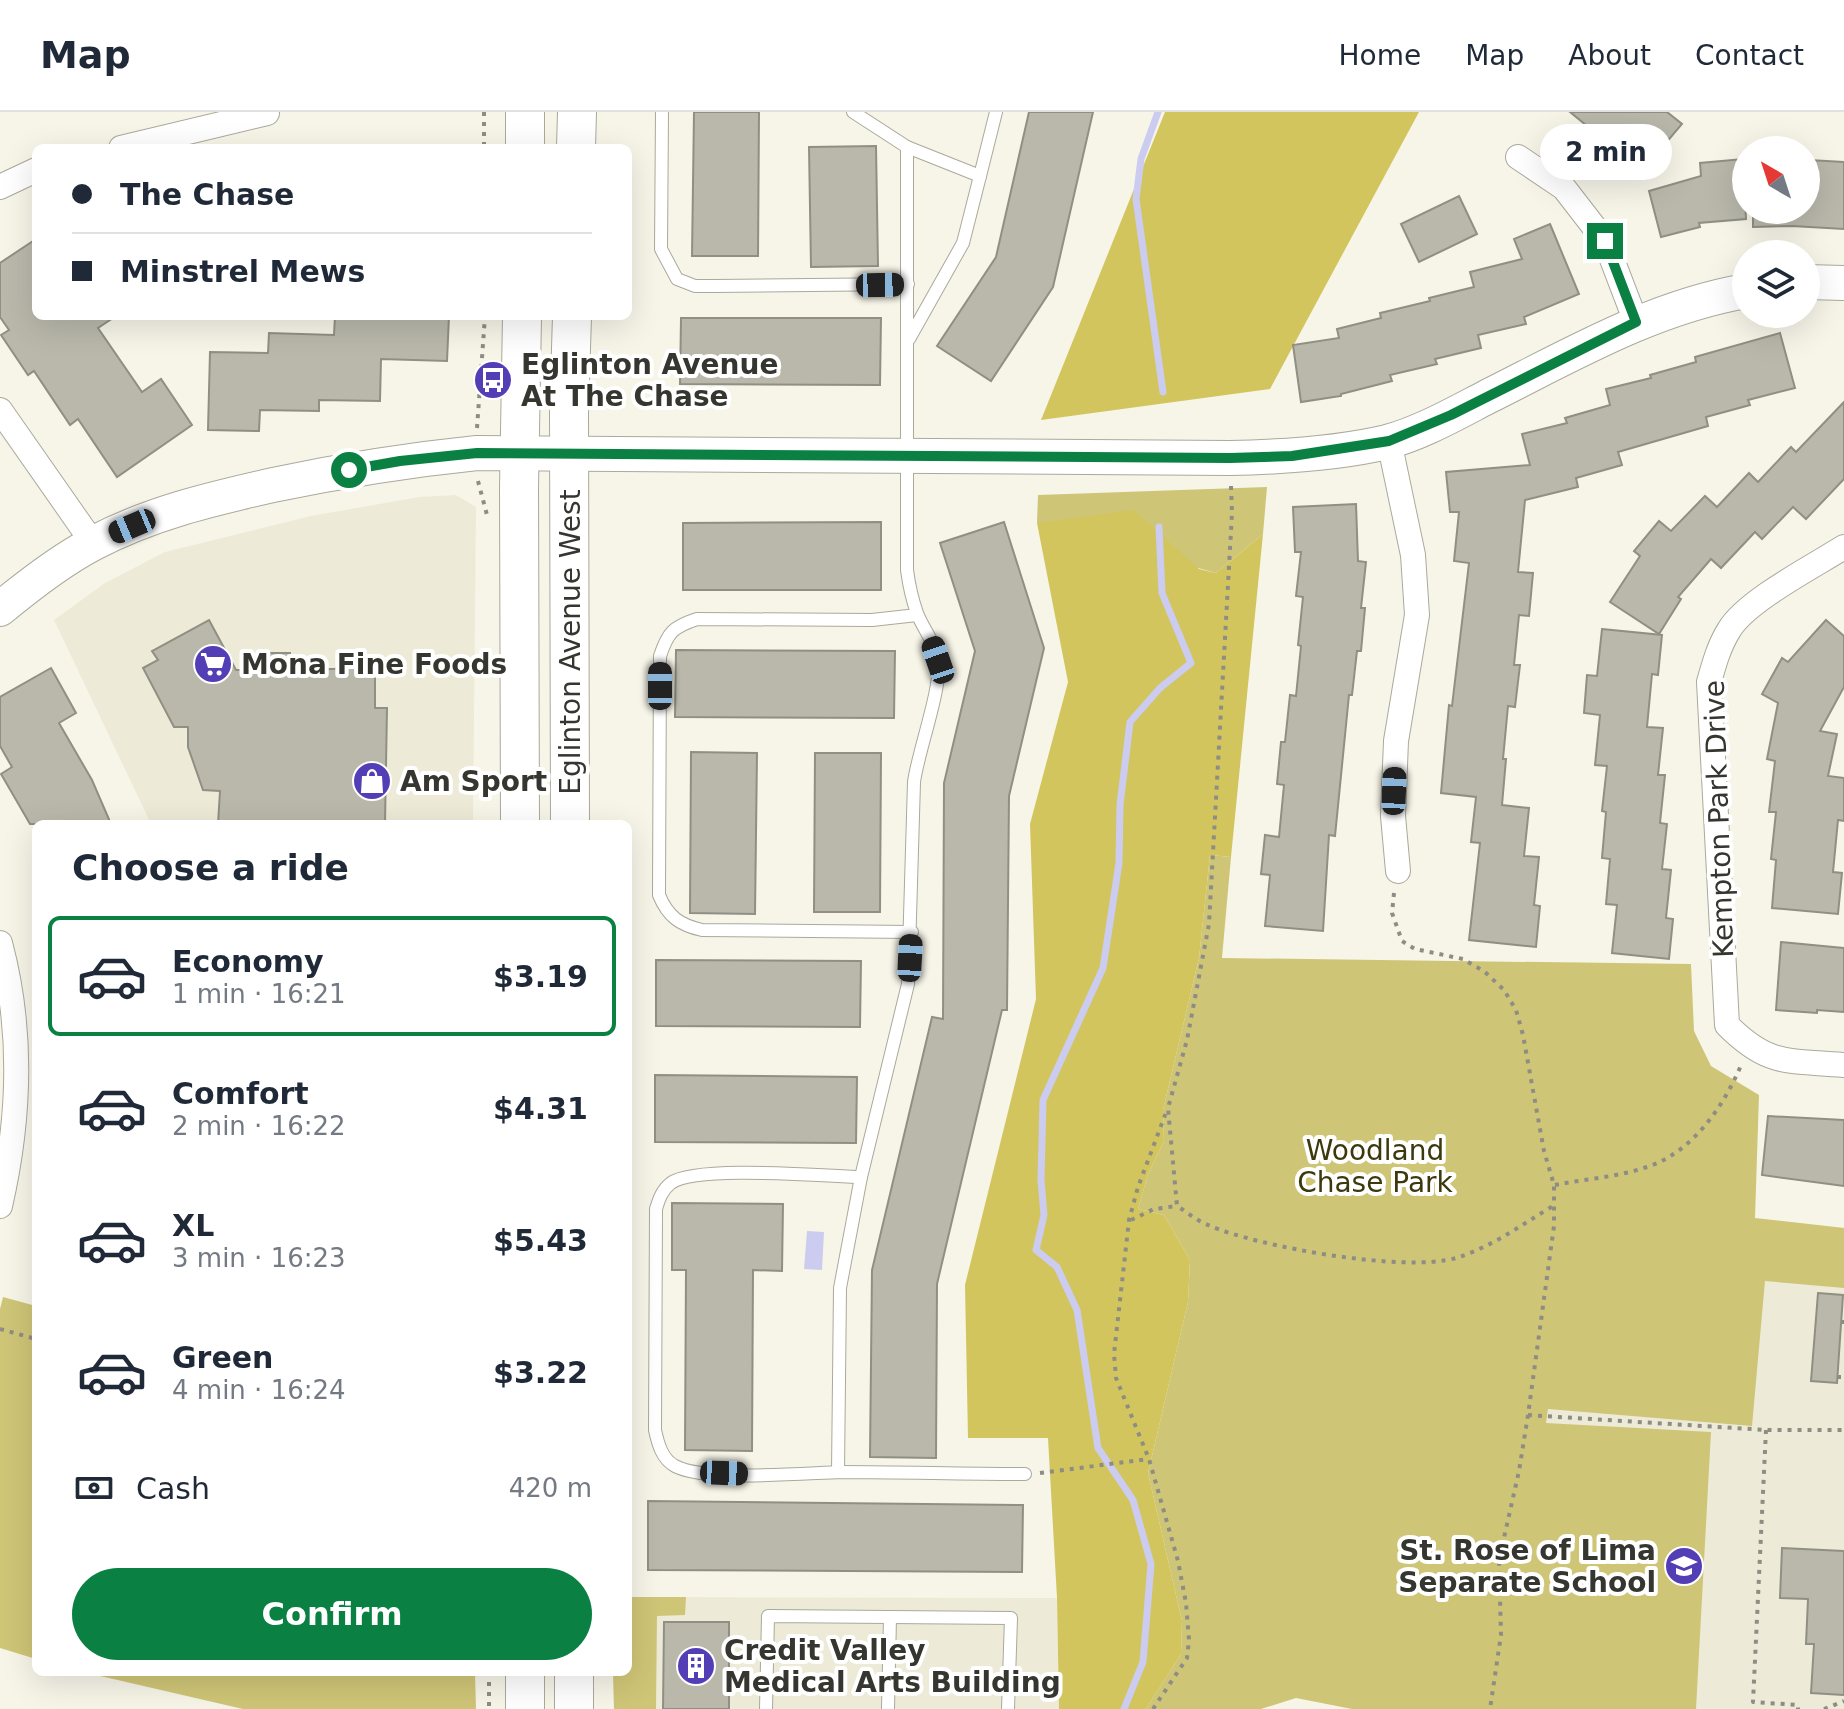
<!DOCTYPE html>
<meta charset="utf-8">
<style>
:root{--surface:#fff;--page:#f6f6f7;--text:#1f2937;--muted:#747a83;--line:#e0e1e3;--accent:#0b8043}
body{margin:0;font-family:"DejaVu Sans",sans-serif;background:var(--page);color:var(--text);height:100vh;display:flex;flex-direction:column;font-size:30px;white-space:nowrap}
*{box-sizing:border-box;margin:0}
p{font-size:26px;color:var(--muted)}
.icon{flex:none;width:44px;height:44px;fill:none;stroke:currentColor;stroke-width:2;stroke-linecap:round;stroke-linejoin:round}
.map{position:relative;flex:1;overflow:hidden}
.panel{position:absolute;left:32px;top:708px;width:600px;height:856px;display:flex;flex-direction:column;background:var(--surface);border-radius:12px;box-shadow:0 8px 32px #0002}
.panel>*{flex:none}
.hud{position:absolute;left:32px;top:32px;width:600px;height:176px;border-radius:12px;box-shadow:0 8px 32px #0002;display:grid;align-content:center;height:176px;padding:0 40px;background:var(--surface)}
.needle{width:52px;rotate:321deg}
.tools{position:absolute;left:1732px;top:24px;display:grid;gap:16px}
.tools a{display:grid;place-items:center;width:88px;height:88px;border-radius:50%;background:var(--surface);box-shadow:0 8px 32px #0002;font-size:40px}
.end{position:absolute;width:36px;height:36px;margin:-18px;border:10px solid #0b8043;background:#fff;box-shadow:0 0 0 4px #fff}
.from{border-radius:50%}
.bubble{position:absolute;height:56px;border-radius:28px;background:var(--surface);box-shadow:0 8px 32px #0002;font-size:26px;font-weight:800;line-height:56px;text-align:center}
.car{position:absolute;width:24px;height:48px;margin:-24px -12px;border-radius:10px;box-shadow:0 0 6px 2px #0007;background:linear-gradient(#222 24%,#8ab4d8 0 40%,#222 0 76%,#8ab4d8 0 86%,#222 0)}
.hud b{display:flex;align-items:center;gap:28px;height:76px;font-size:30px}
.hud b+b{border-top:2px solid var(--line)}
.hud i{width:20px;height:20px;background:var(--text)}
ul{padding:0;list-style:none}
li{display:flex;align-items:center;gap:24px;height:120px;margin:0 16px 12px;padding:0 24px;border:4px solid transparent;border-radius:12px}
li div{flex:1}
li b{display:block;font-size:30px}
li em{font-style:normal;font-weight:800}
li.on{border-color:var(--accent)}
li>.icon{width:72px;height:72px;stroke-width:1.5}
h2{padding:0 40px;font-size:36px;line-height:96px}
.pay{display:flex;align-items:center;gap:20px;height:88px;padding:0 40px;font-size:30px}
.pay p{margin-inline-start:auto}
.action{display:flex;gap:16px;margin-top:auto;padding:16px 40px}
.action a{flex:1;height:92px;border-radius:48px;background:var(--accent);color:#fff;font-size:32px;font-weight:800;line-height:92px;text-align:center}
header{display:flex;align-items:center;gap:48px;box-sizing:border-box;height:112px;padding:0 40px;background:var(--surface);border-bottom:2px solid var(--line)}
header strong{font-size:38px}
nav{display:flex;gap:44px;margin-inline-start:auto;font-size:28px}
.map>svg:first-child{display:block}
.built{fill:#edebd7}
.green{fill:#cfc577}
.forest{fill:#d2c55e}
.water{fill:#cbccf0}
.lines{fill:none;stroke-linecap:round;stroke-linejoin:round}
.stream{stroke:#cbccf0;stroke-width:7}
.building{fill:#b9b8ab;stroke:#908f83;stroke-width:2}
.lane-casing{stroke:#aaa99c;stroke-width:14}
.street-casing{stroke:#aaa99c;stroke-width:26}
.secondary-casing{stroke:#aaa99c;stroke-width:36}
.primary-casing{stroke:#aaa99c;stroke-width:40}
.path{stroke:#8e8d84;stroke-width:4;stroke-dasharray:4 6;stroke-linecap:butt}
.lane{stroke:#fff;stroke-width:12}
.street{stroke:#fff;stroke-width:24}
.secondary{stroke:#fff;stroke-width:34}
.primary{stroke:#fff;stroke-width:38}
.route{stroke:#0b8043;stroke-width:10}
.labels{text-anchor:middle;dominant-baseline:central;stroke-width:8;stroke-linejoin:round;paint-order:stroke}
.poi-label{font-size:28px;font-weight:bold;fill:#363630;stroke:#fff;text-anchor:start}
.street-label{font-size:28px;fill:#363630;stroke:#fff}
.park-label{font-size:28px;fill:#3e390d;stroke:#fff}
</style>
<header>
<strong>Map</strong>
<nav><a>Home</a><a>Map</a><a>About</a><a>Contact</a></nav>
</header>
<div class="map">
<svg width="1844" height="1597" viewBox="0 0 1844 1597">
<rect width="100%" height="100%" fill="#f7f5e8"/>
<g class="built">
<polygon points="456,383 476,395 473,712 151,712 54,508 105,471 165,440 311,404 419,385"/>
<polygon points="1578,1089 1844,1116 1844,1597 1504,1597"/>
<polygon points="628,1485 1057,1486 1059,1597 614,1597 613,1560 628,1560"/>
</g>
<g class="green">
<polygon points="1267,375 1263,422 1216,461 1037,411 1038,383"/>
<polygon points="1210,743 1231,745 1222,846 1691,852 1694,919 1711,954 1759,983 1755,1106 1844,1116 1844,1176 1765,1169 1752,1314 1548,1297 1546,1311 1711,1320 1696,1597 1352,1597 1296,1586 1261,1597 1146,1597 1181,1542 1182,1509 1148,1361 1188,1190 1190,1148 1164,1103 1138,1097 1148,1062 1164,1029 1163,998 1199,846"/>
<polygon points="3,1185 36,1194 36,1547 0,1536 0,1197"/>
<polygon points="628,1485 686,1485 685,1503 657,1504 656,1597 614,1597 613,1560 628,1560"/>
<polygon points="83,1560 475,1560 476,1597 243,1597"/>
</g>
<g class="forest">
<polygon points="1165,0 1419,0 1270,277 1041,308"/>
<polygon points="1134,398 1199,457 1216,461 1263,422 1231,745 1210,743 1199,846 1163,998 1164,1029 1148,1062 1138,1097 1164,1103 1190,1148 1188,1190 1148,1361 1182,1509 1181,1542 1146,1597 1059,1597 1057,1486 1048,1326 968,1326 965,1173 1036,887 1030,712 1068,570 1037,411"/>
</g>
<polygon class="water" points="807,1119 824,1120 822,1158 804,1157"/>
<g class="lines">
<g class="stream">
<polyline points="1158,0 1141,47 1136,87 1163,280"/>
<polyline points="1124,1597 1143,1550 1151,1452 1133,1388 1098,1336 1077,1198 1057,1155 1036,1138 1044,1103 1041,1068 1043,988 1103,856 1119,751 1120,693 1130,610 1160,576 1191,551 1162,481 1159,415"/>
</g>
</g>
<g class="building">
<polygon points="694,0 759,0 758,144 692,144"/>
<polygon points="1029,0 1093,0 1053,175 991,269 937,234 996,145"/>
<polygon points="1570,0 1667,0 1682,12 1642,59"/>
<polygon points="876,34 878,154 811,155 809,35"/>
<polygon points="1743,47 1746,107 1699,111 1700,115 1661,125 1649,79 1701,64 1700,51"/>
<polygon points="1809,48 1844,50 1844,117 1792,114 1753,115 1753,98 1806,98"/>
<polygon points="1459,84 1477,122 1419,150 1401,112"/>
<polygon points="1550,112 1579,182 1524,205 1526,212 1478,223 1481,236 1435,247 1437,252 1390,263 1392,269 1341,282 1341,284 1301,290 1293,233 1339,226 1337,217 1381,206 1380,201 1430,189 1429,186 1474,175 1470,160 1522,147 1514,127"/>
<polygon points="36,127 36,204 116,204 98,216 142,280 161,267 192,313 117,365 78,307 70,313 34,259 28,263 1,223 9,218 0,205 0,151"/>
<polygon points="335,204 449,204 447,249 381,247 380,289 319,288 319,299 260,298 259,319 208,318 210,240 268,241 269,221 334,223"/>
<polygon points="681,206 881,206 880,273 680,272"/>
<polygon points="1780,221 1795,276 1748,288 1750,293 1706,305 1708,314 1618,340 1622,353 1576,366 1578,375 1525,388 1518,460 1533,461 1529,504 1519,503 1514,553 1520,553 1515,595 1508,594 1503,647 1506,647 1502,693 1529,696 1524,744 1539,745 1534,793 1540,794 1536,835 1469,828 1480,731 1471,730 1476,685 1441,681 1449,593 1452,594 1469,451 1454,449 1459,400 1450,400 1446,360 1530,353 1522,322 1567,311 1565,306 1610,293 1606,277 1651,266 1650,263 1696,250 1695,245"/>
<polygon points="1844,290 1844,367 1806,407 1793,395 1762,427 1755,420 1721,456 1711,447 1678,485 1681,487 1659,522 1610,490 1640,444 1634,439 1659,409 1671,419 1705,384 1717,395 1749,361 1758,370 1791,335 1796,340"/>
<polygon points="1356,392 1358,449 1366,450 1361,496 1365,496 1361,539 1357,539 1352,583 1349,583 1335,724 1329,723 1323,819 1265,814 1270,763 1261,762 1265,723 1279,725 1284,673 1277,672 1281,630 1285,630 1290,583 1296,584 1301,534 1298,533 1303,485 1296,484 1301,440 1295,440 1293,395"/>
<polygon points="881,410 881,478 683,478 683,411"/>
<polygon points="1004,410 1044,536 1009,684 1007,898 1002,898 937,1172 936,1346 870,1345 872,1158 932,905 943,907 944,671 975,539 940,431"/>
<polygon points="209,508 236,558 268,558 269,541 290,541 290,557 335,557 341,552 361,552 375,566 375,596 387,596 385,712 218,712 220,679 203,678 188,635 188,615 174,615 143,556 158,548 152,539"/>
<polygon points="1826,508 1844,524 1844,575 1820,619 1837,622 1828,664 1844,666 1844,709 1838,708 1833,760 1842,761 1838,802 1772,796 1776,748 1771,747 1776,700 1769,700 1775,649 1767,647 1778,591 1762,582 1782,546 1788,550"/>
<polygon points="1602,517 1662,523 1658,563 1652,562 1647,615 1663,616 1658,663 1665,663 1660,711 1667,712 1662,757 1671,758 1666,806 1673,807 1669,847 1612,841 1617,793 1606,792 1610,747 1602,746 1606,700 1602,699 1607,654 1595,653 1600,603 1584,601 1587,563 1597,564"/>
<polygon points="676,538 895,539 894,606 675,605"/>
<polygon points="51,556 76,601 59,611 92,668 111,712 30,712 1,662 12,655 0,634 0,585"/>
<polygon points="691,640 757,641 755,802 690,801"/>
<polygon points="815,641 881,641 880,800 814,800"/>
<polygon points="1781,830 1844,836 1844,900 1817,898 1817,901 1776,898"/>
<polygon points="656,848 861,849 860,915 656,914"/>
<polygon points="655,963 857,965 856,1031 655,1030"/>
<polygon points="1768,1004 1844,1008 1844,1074 1762,1063"/>
<polygon points="672,1091 783,1092 782,1159 753,1158 752,1339 685,1338 686,1158 672,1158"/>
<polygon points="1818,1181 1843,1183 1837,1271 1811,1269"/>
<polygon points="648,1389 1023,1393 1022,1460 648,1458"/>
<polygon points="1782,1436 1844,1439 1844,1583 1811,1581 1814,1532 1806,1532 1808,1487 1780,1486"/>
<polygon points="664,1510 729,1510 729,1597 663,1597"/>
</g>
<g class="lines">
<defs>
<g id="lane">
<polyline points="662,0 661,137 677,167 695,174 715,174 908,172"/>
<polyline points="853,0 907,35 980,64 996,0"/>
<polyline points="909,227 963,131 980,64"/>
<path d="M912,820L702,818C680,813 668,805 659,783L660,544C668,520 673,515 697,507L872,508L917,503"/>
<path d="M861,1065C824,1064 696,1053 671,1071C662,1078 659,1087 656,1097L655,1318C658,1332 662,1347 675,1354C704,1370 805,1361 841,1360C902,1360 964,1362 1025,1362"/>
<path d="M838,1360L840,1176L861,1065L908,872L914,670C918,639 943,573 938,547C935,530 923,517 917,501C912,487 909,473 907,458V35"/>
<polyline points="766,1597 768,1504 1011,1506 1008,1597"/>
<polyline points="888,1597 890,1505"/>
</g>
<g id="street">
<polyline points="121,36 267,1"/>
<polyline points="1518,45 1564,76 1605,129 1636,210"/>
<polyline points="0,75 36,58"/>
<polyline points="0,298 93,431"/>
<polyline points="1389,329 1413,443 1417,503 1396,629 1393,704 1398,759"/>
<path d="M1844,435C1814,454 1746,489 1729,518C1719,534 1714,552 1709,570L1727,913C1769,955 1788,948 1844,953"/>
<path d="M0,831C23,917 20,1007 0,1094"/>
</g>
<g id="secondary">
<polyline points="1806,170 1844,171"/>
<path d="M0,497C29,473 61,448 94,431C151,401 211,387 273,373C340,359 408,348 477,341L1230,346C1282,345 1336,342 1387,330C1421,321 1456,301 1487,285C1571,243 1653,195 1746,179"/>
</g>
<g id="primary">
<polyline points="525,36 525,0"/>
<polyline points="576,36 577,0"/>
<polyline points="520,712 519,376 522,204"/>
<polyline points="570,712 569,301 572,204"/>
<polyline points="525,1560 525,1597"/>
<polyline points="574,1560 574,1597"/>
</g>
</defs>
<use href="#lane" class="lane-casing"/>
<use href="#street" class="street-casing"/>
<use href="#secondary" class="secondary-casing"/>
<use href="#primary" class="primary-casing"/>
<g class="path">
<polyline points="484,0 484,36"/>
<polyline points="477,316 485,204"/>
<polyline points="478,369 487,403"/>
<path d="M1231,374L1232,401L1209,812L1187,928L1168,996L1177,1094C1187,1100 1197,1109 1208,1113C1258,1135 1405,1161 1456,1146C1492,1135 1521,1113 1553,1094"/>
<polyline points="1394,781 1392,801 1402,829 1415,837 1463,847 1485,860 1504,878 1516,898 1523,923 1544,1039 1554,1073 1554,1114 1528,1303 1519,1359 1499,1448 1501,1523 1490,1597"/>
<path d="M1555,1073C1585,1067 1618,1065 1647,1055C1693,1040 1724,994 1742,951"/>
<polyline points="1131,1108 1154,1097 1177,1094"/>
<polyline points="1841,1210 1844,1210"/>
<polyline points="0,1217 36,1227"/>
<polyline points="1837,1265 1844,1265"/>
<polyline points="1528,1303 1766,1318 1844,1318"/>
<polyline points="1766,1318 1753,1590 1798,1593 1798,1597"/>
<polyline points="1040,1361 1149,1347"/>
<polyline points="489,1560 489,1597"/>
<polyline points="1153,1597 1187,1546 1189,1528 1186,1491 1178,1449 1149,1347 1116,1266 1114,1242 1129,1108 1138,1075 1167,998"/>
<polyline points="1824,1597 1844,1589"/>
</g>
<use href="#lane" class="lane"/>
<use href="#street" class="street"/>
<use href="#secondary" class="secondary"/>
<use href="#primary" class="primary"/>
</g>
<g class="lines">
<polyline class="route" points="349,358 400,349 477,341 1230,346 1292,344 1389,329 1451,303 1636,210 1605,129"/>
</g>
<defs>
<symbol id="bus-disc" viewBox="-11 -11 22 22"><circle r="9.5" fill="#533eb6" stroke="#fff"/><path d="M-5-6H5V4H4V6H2V4H-2V6H-4V4H-5ZM-3.5-4V0h7V-4ZM-3.5 1.2v1.5H-2V1.2ZM2 1.2v1.5H3.5V1.2Z" fill="#fff"/></symbol>
<symbol id="supermarket-disc" viewBox="-11 -11 22 22"><circle r="9.5" fill="#533eb6" stroke="#fff"/><path d="M-6-5.5h2.5l.6 2H6L4.5 2H-2.5L-4.4-4H-6ZM-1.5 3.2a1.3 1.3 0 1 0 .1 0ZM3 3.2a1.3 1.3 0 1 0 .1 0Z" fill="#fff"/></symbol>
<symbol id="shop-disc" viewBox="-11 -11 22 22"><circle r="9.5" fill="#533eb6" stroke="#fff"/><path d="M-5-2.5h2.3a2.7 3.5 0 0 1 5.4 0H5L5.5 6h-11ZM-1.5-2.5h3a1.5 2.3 0 0 0-3 0Z" fill="#fff"/></symbol>
<symbol id="school-disc" viewBox="-11 -11 22 22"><circle r="9.5" fill="#533eb6" stroke="#fff"/><path d="M0-5L7-2L0 1L-7-2ZM-4 1L0 2.5L4 1V4Q0 6-4 4Z" fill="#fff"/></symbol>
<symbol id="building-disc" viewBox="-11 -11 22 22"><circle r="9.5" fill="#533eb6" stroke="#fff"/><path d="M-4-6H4V6H1V3H-1V6H-4ZM-2.5-4.3h1.7v1.8h-1.7ZM.8-4.3h1.7v1.8H.8ZM-2.5-1h1.7V.8h-1.7ZM.8-1h1.7V.8H.8Z" fill="#fff"/></symbol>
</defs>
<g fill-rule="evenodd">
<use href="#bus-disc" x="471" y="246" width="44" height="44"/>
<use href="#supermarket-disc" x="191" y="530" width="44" height="44"/>
<use href="#shop-disc" x="350" y="647" width="44" height="44"/>
<use href="#school-disc" x="1662" y="1432" width="44" height="44"/>
<use href="#building-disc" x="674" y="1532" width="44" height="44"/>
</g>
<g class="labels">
<g class="poi-label">
<text x="521" y="252">Eglinton Avenue<tspan x="521" dy="32">At The Chase</tspan></text>
<text x="241" y="552">Mona Fine Foods</text>
<text x="400" y="669">Am Sport</text>
<text x="1656" y="1438" text-anchor="end">St. Rose of Lima<tspan x="1656" dy="32">Separate School</tspan></text>
<text x="724" y="1538">Credit Valley<tspan x="724" dy="32">Medical Arts Building</tspan></text>
</g>
<g class="street-label">
<text transform="translate(570 530) rotate(-90)">Eglinton Avenue West</text>
<text transform="translate(1719 707) rotate(-92)">Kempton Park Drive</text>
</g>
<g class="park-label">
<text x="1375" y="1038">Woodland<tspan x="1375" dy="32">Chase Park</tspan></text>
</g>
</g>
</svg>
<div class="tools">
<a><svg class="needle" viewBox="-14 -14 28 28"><path d="M0-13l5 13h-10z" fill="#e53935"/><path d="M0 13l5-13h-10z" fill="#747a83"/></svg></a>
<a><svg class="icon" aria-label="layers" viewBox="0 0 24 24"><path d="M12 4l9 5-9 5-9-5zM3 14l9 5 9-5"/></svg></a>
</div>
<i class="end from" style="left:349px;top:358px"></i>
<i class="end" style="left:1605px;top:129px"></i>
<div class="bubble" style="left:1540px;top:12px;width:132px">2 min</div>
<i class="car" style="left:880px;top:173px;rotate:89deg"></i>
<i class="car" style="left:132px;top:414px;rotate:247deg"></i>
<i class="car" style="left:938px;top:548px;rotate:341deg"></i>
<i class="car" style="left:660px;top:574px;rotate:0deg"></i>
<i class="car" style="left:1394px;top:679px;rotate:2deg"></i>
<i class="car" style="left:910px;top:846px;rotate:3deg"></i>
<i class="car" style="left:724px;top:1361px;rotate:92deg"></i>
<div class="hud">
<b><i class="from"></i>The Chase</b>
<b><i></i>Minstrel Mews</b>
</div>
<section class="panel">
<h2>Choose a ride</h2>
<ul>
<li class="on"><svg class="icon" aria-label="car" viewBox="0 0 24 24"><path d="M5 17H2v-5l4-1 3-4h7l3 4 3 1v5h-3M9 17h6M6 11h13"/><circle cx="7" cy="17" r="2"/><circle cx="17" cy="17" r="2"/></svg><div><b>Economy</b><p>1 min · 16:21</p></div><em>$3.19</em></li>
<li><svg class="icon" aria-label="car" viewBox="0 0 24 24"><path d="M5 17H2v-5l4-1 3-4h7l3 4 3 1v5h-3M9 17h6M6 11h13"/><circle cx="7" cy="17" r="2"/><circle cx="17" cy="17" r="2"/></svg><div><b>Comfort</b><p>2 min · 16:22</p></div><em>$4.31</em></li>
<li><svg class="icon" aria-label="car" viewBox="0 0 24 24"><path d="M5 17H2v-5l4-1 3-4h7l3 4 3 1v5h-3M9 17h6M6 11h13"/><circle cx="7" cy="17" r="2"/><circle cx="17" cy="17" r="2"/></svg><div><b>XL</b><p>3 min · 16:23</p></div><em>$5.43</em></li>
<li><svg class="icon" aria-label="car" viewBox="0 0 24 24"><path d="M5 17H2v-5l4-1 3-4h7l3 4 3 1v5h-3M9 17h6M6 11h13"/><circle cx="7" cy="17" r="2"/><circle cx="17" cy="17" r="2"/></svg><div><b>Green</b><p>4 min · 16:24</p></div><em>$3.22</em></li>
</ul>
<div class="pay"><svg class="icon" aria-label="cash" viewBox="0 0 24 24"><path d="M3 7h18v10H3z"/><circle cx="12" cy="12" r="2"/></svg>Cash<p>420 m</p></div>
<div class="action"><a>Confirm</a></div>
</section>
</div>
